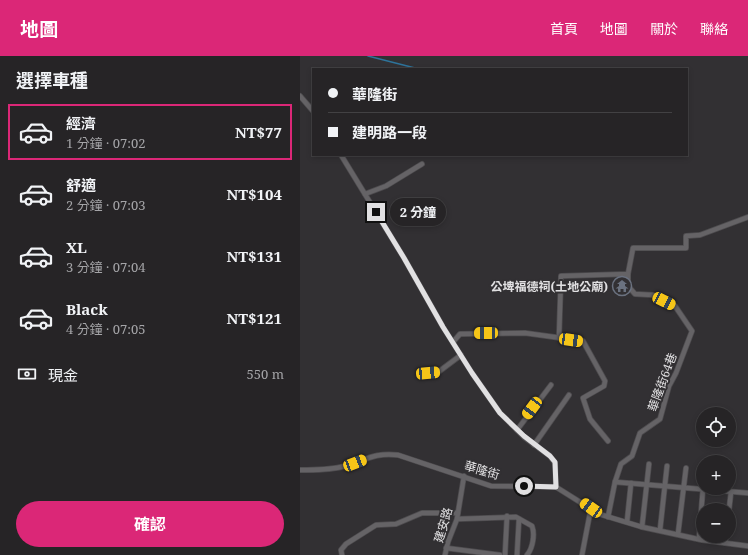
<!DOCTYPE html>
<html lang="zh-TW">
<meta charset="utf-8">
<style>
:root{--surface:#262426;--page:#2e2c2e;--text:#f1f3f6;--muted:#a4a4a7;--line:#424143;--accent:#db2777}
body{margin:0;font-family:"Noto Serif","Noto Sans TC",serif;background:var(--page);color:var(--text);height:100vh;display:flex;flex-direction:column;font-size:15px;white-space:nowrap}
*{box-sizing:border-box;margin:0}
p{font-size:13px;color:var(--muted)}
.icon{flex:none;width:22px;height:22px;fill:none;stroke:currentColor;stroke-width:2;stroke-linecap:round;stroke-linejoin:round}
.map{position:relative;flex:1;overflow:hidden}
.panel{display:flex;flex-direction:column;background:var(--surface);width:300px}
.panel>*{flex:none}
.guide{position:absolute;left:12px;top:12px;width:376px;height:88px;border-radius:0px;box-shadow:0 2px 6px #0003,0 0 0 1px var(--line);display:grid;align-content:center;height:88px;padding:0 16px;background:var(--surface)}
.buttons{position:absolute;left:396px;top:351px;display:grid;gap:8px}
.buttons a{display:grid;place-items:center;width:40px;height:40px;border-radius:50%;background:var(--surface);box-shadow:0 2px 6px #0003,0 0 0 1px var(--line);font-size:20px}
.end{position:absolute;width:18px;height:18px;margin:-9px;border:5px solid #e1e0e2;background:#111;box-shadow:0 0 0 2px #111}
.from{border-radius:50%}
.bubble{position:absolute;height:28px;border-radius:14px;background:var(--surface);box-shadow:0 2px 6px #0003,0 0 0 1px var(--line);font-size:13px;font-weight:700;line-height:28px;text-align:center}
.car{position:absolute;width:12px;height:24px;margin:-12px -6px;border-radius:5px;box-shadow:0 0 3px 1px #0007;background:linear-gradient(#f5c518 24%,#345 0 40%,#f5c518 0 76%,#345 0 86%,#f5c518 0)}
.guide b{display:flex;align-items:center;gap:14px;height:38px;font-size:15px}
.guide b+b{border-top:1px solid var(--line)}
.guide i{width:10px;height:10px;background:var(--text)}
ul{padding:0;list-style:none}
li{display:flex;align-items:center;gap:12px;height:56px;margin:0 8px 6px;padding:0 8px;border:2px solid transparent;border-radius:0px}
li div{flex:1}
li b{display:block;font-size:15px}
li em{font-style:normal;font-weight:700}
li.active{border-color:var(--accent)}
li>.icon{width:36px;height:36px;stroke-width:1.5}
h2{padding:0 16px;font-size:18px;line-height:48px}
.pay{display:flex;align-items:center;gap:10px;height:44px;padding:0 16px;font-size:15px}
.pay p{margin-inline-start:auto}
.primary-button{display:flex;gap:8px;margin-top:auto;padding:8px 16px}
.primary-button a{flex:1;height:46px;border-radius:24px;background:var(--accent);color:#fff;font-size:16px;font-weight:700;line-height:46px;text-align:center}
header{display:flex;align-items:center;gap:24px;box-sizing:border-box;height:56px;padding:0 20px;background:var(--accent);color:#fff}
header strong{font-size:19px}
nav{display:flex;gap:22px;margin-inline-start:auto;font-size:14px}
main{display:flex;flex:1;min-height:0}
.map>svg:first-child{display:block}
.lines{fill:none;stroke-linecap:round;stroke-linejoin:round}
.stream{stroke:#2e749b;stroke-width:1.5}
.minor-casing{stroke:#4e4c4f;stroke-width:6}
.minor{stroke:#656366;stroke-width:4.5}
.route{stroke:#e1e0e2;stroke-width:5}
.labels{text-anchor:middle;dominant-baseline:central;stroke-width:4;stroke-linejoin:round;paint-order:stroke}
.poi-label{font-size:12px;font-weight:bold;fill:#e1e0e2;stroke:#323033;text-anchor:end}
.street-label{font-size:12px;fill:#e1e0e2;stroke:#323033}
</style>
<header>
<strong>地圖</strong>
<nav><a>首頁</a><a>地圖</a><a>關於</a><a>聯絡</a></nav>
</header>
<main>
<section class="panel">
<h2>選擇車種</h2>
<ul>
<li class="active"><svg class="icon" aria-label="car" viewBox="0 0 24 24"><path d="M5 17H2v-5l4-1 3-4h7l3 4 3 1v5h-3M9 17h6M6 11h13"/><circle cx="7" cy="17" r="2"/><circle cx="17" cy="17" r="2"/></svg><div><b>經濟</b><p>1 分鐘 · 07:02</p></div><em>NT$77</em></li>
<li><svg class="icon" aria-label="car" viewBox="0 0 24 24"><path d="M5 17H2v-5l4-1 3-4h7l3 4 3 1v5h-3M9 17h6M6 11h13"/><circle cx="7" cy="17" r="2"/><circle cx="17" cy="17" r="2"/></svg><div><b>舒適</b><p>2 分鐘 · 07:03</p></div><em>NT$104</em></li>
<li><svg class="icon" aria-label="car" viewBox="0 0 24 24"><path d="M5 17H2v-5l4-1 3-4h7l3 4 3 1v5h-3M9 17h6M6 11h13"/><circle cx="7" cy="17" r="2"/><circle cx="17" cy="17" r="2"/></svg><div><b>XL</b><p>3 分鐘 · 07:04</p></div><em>NT$131</em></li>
<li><svg class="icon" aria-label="car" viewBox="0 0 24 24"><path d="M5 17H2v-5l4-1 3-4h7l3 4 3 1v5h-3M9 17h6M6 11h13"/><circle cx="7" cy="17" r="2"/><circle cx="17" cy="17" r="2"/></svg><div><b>Black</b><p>4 分鐘 · 07:05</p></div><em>NT$121</em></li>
</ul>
<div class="pay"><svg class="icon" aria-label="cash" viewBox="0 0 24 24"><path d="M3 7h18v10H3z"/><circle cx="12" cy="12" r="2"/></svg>現金<p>550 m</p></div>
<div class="primary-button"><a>確認</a></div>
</section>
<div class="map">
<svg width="448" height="499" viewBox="0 0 448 499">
<rect width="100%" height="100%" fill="#323033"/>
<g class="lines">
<polyline class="stream" points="68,0 115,12"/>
<defs>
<g id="minor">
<polyline points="0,40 13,55"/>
<polyline points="41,99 104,202 143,271 172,317 200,357 224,381 250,400 255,407 256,431"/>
<polyline points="65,138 86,130 122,108"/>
<polyline points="259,282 261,220 328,218 333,192 386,192 386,180 400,179 448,161"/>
<polyline points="153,286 160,278 225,277 283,285 305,325 304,330 283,342 290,363 308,385"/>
<polyline points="120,318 137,317 161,299"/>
<polyline points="217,374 251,329"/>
<polyline points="234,389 269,339"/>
<path d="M0,414C13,414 28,414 41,411C65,406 71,396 98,399L191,430L256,431L299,458L342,471L402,484L448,490"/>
<polyline points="315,426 448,437"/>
<polyline points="429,454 431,436"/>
<polyline points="308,461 315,426 321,408 332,400 340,377 360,363 369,330 376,317 392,275 375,250 353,239 335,238 328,230 328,218"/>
<path d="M157,463L216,461L232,470C235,478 233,492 227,499"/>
<polyline points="327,466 331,427"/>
<polyline points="342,471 349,408"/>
<polyline points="360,474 367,410"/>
<polyline points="378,478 386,412"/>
<polyline points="399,483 403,432"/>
<polyline points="425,487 426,480"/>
<polyline points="146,492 200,499"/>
<polyline points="42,499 41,494 46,488 76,469 96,468 122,457 158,457"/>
<polyline points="145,499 148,486 157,463 164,420"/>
<polyline points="205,499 207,460"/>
<polyline points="217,499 219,463"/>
<polyline points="282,499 291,452"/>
</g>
</defs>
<use href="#minor" class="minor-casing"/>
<use href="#minor" class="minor"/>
</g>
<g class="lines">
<polyline class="route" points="76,156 104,202 143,271 172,317 200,357 224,380 250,400 255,406 256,431 224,430"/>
</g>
<defs>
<symbol id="temple-ring" viewBox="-11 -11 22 22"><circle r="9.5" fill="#323033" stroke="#6b7280" stroke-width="1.5"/><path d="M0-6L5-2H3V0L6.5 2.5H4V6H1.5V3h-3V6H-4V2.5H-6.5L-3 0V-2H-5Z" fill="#6b7280"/></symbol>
</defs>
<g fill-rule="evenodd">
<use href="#temple-ring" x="311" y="219" width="22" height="22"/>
</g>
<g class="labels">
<g class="poi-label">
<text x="308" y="230">公埤福德祠(土地公廟)</text>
</g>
<g class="street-label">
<text transform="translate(362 326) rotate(-70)">華隆街64巷</text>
<text transform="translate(182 414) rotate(16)">華隆街</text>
<text transform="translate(143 469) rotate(-74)">建安路</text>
</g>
</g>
</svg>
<div class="buttons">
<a><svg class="icon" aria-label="locate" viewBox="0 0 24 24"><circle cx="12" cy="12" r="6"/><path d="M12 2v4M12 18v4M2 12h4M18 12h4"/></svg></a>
<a>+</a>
<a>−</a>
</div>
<i class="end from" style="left:224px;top:430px"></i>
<i class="end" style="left:76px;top:156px"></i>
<div class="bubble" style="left:90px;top:142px;width:56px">2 分鐘</div>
<i class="car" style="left:364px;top:245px;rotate:116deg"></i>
<i class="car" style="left:186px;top:277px;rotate:269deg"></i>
<i class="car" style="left:271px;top:284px;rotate:98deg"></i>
<i class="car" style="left:128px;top:317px;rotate:85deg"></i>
<i class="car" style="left:232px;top:352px;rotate:217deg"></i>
<i class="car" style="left:55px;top:407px;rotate:69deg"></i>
<i class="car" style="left:291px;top:452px;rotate:305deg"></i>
<div class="guide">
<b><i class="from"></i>華隆街</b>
<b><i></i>建明路一段</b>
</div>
</div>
</main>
